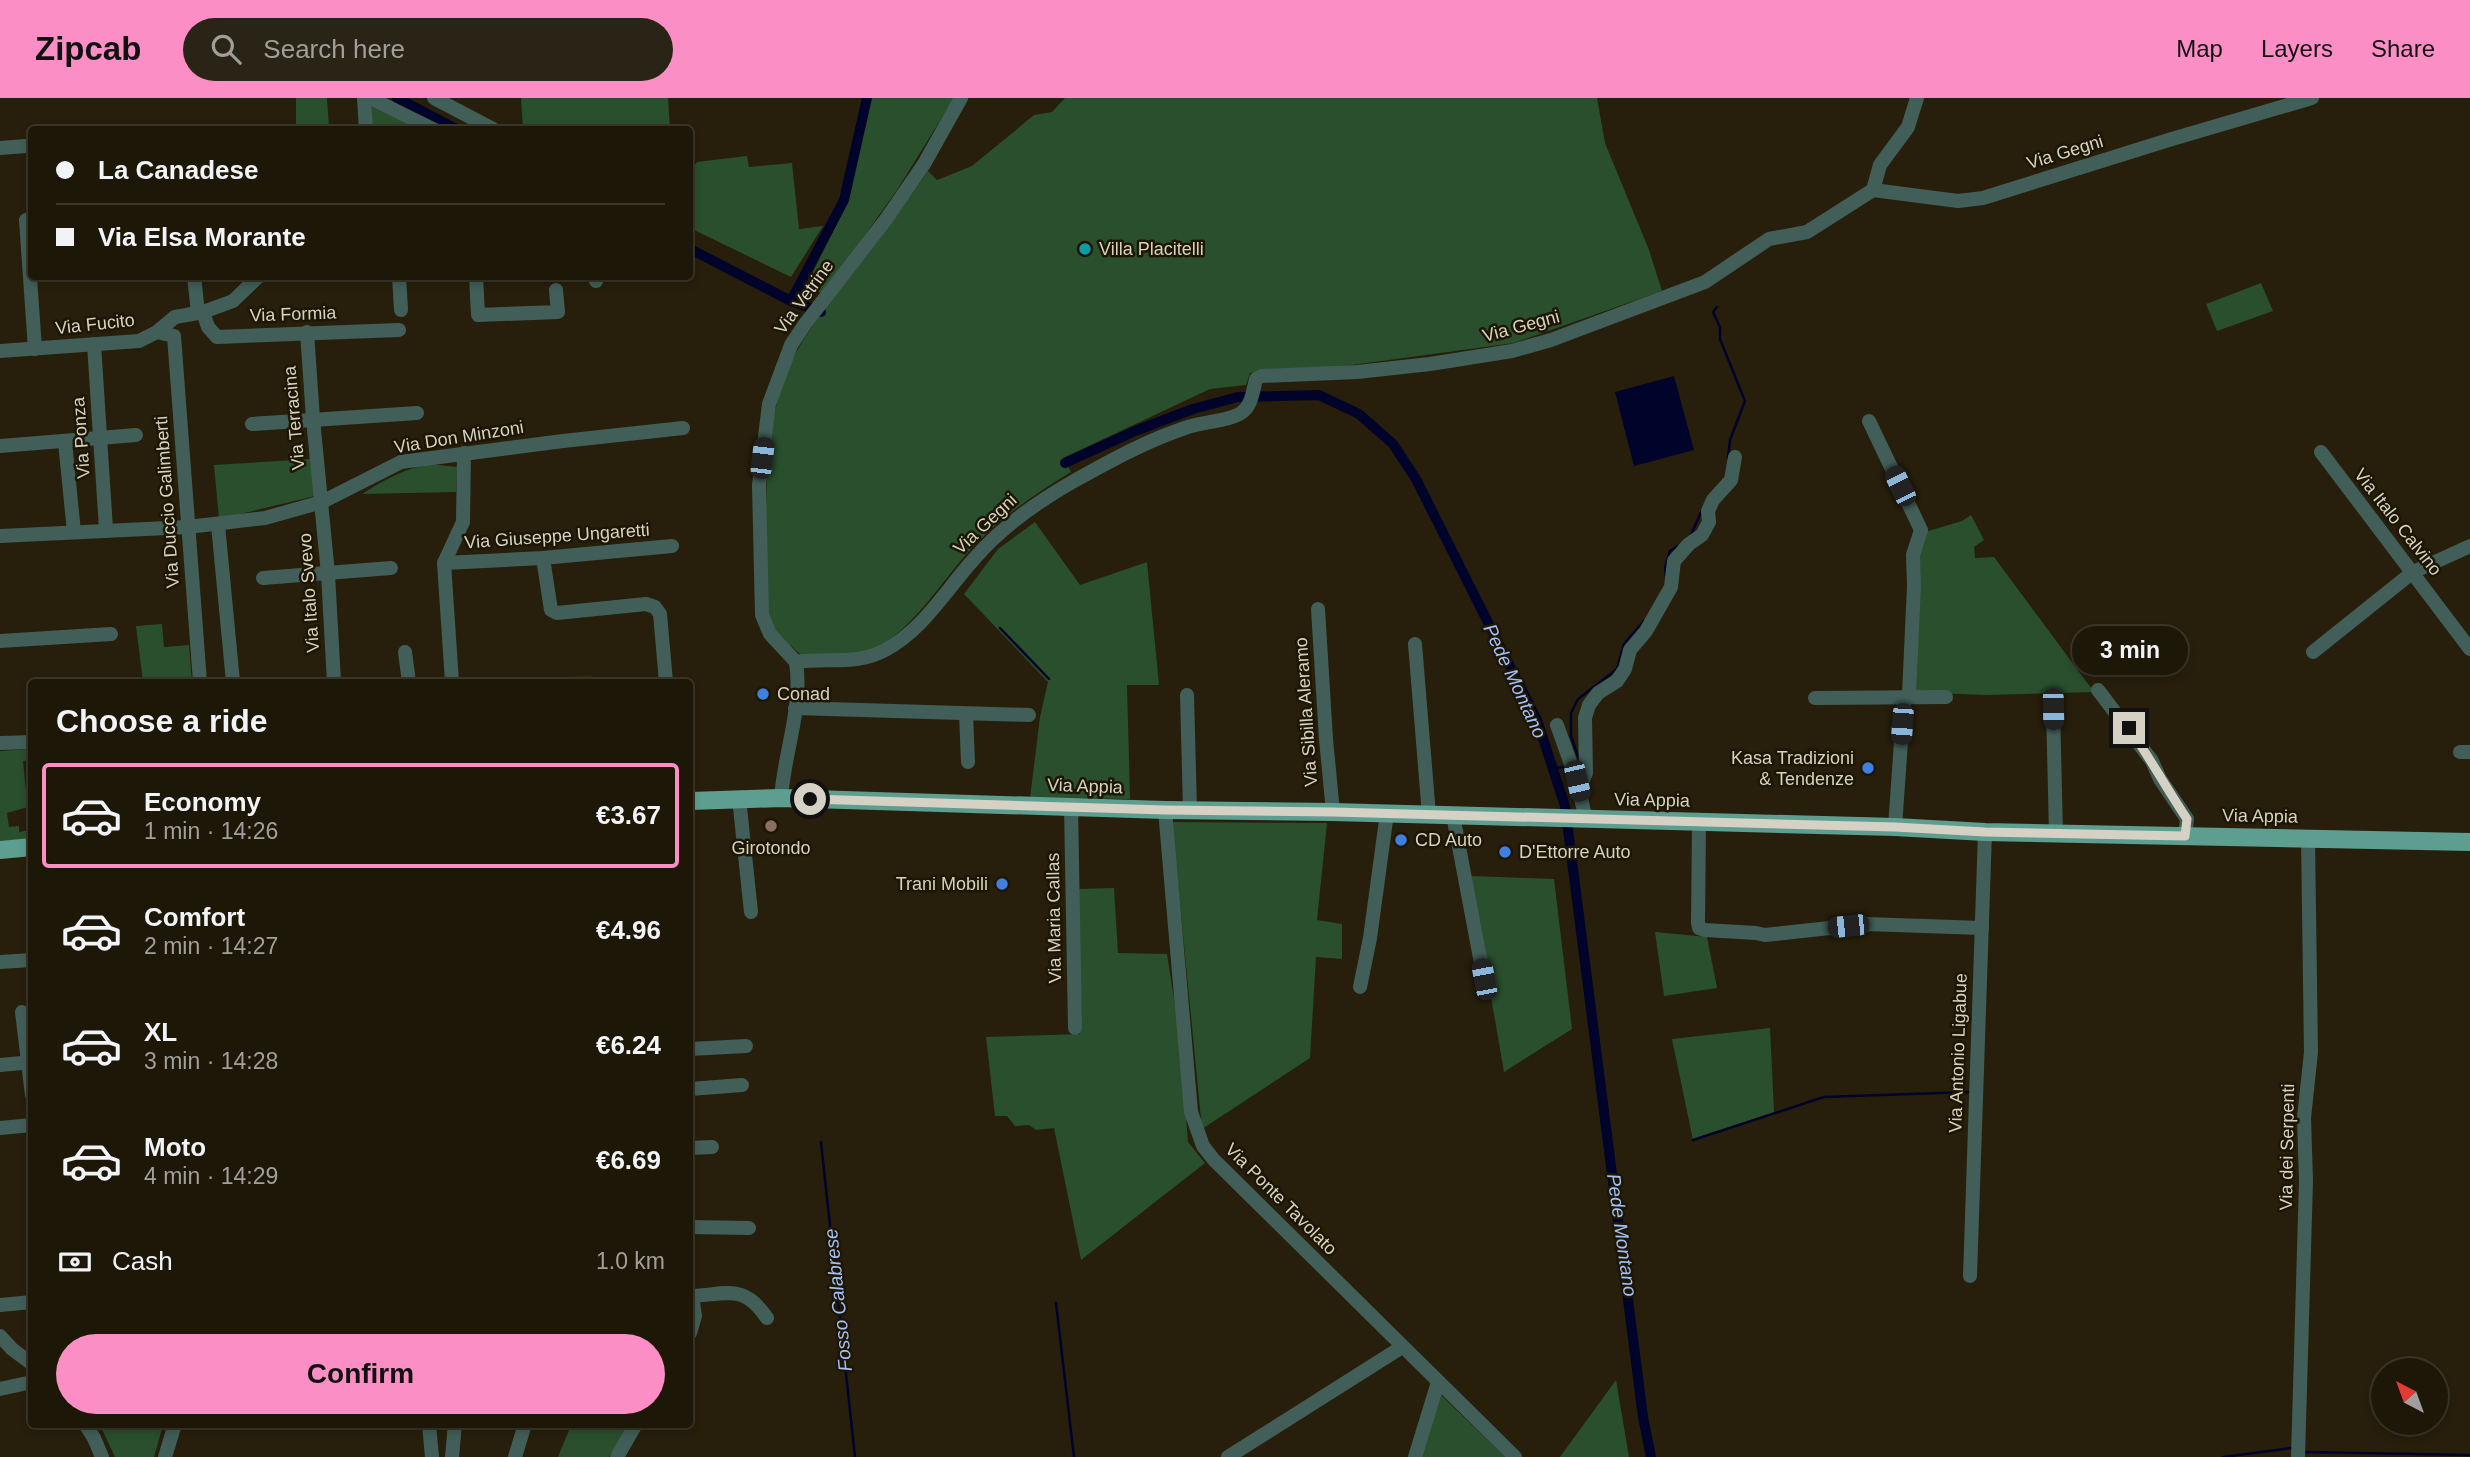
<!DOCTYPE html>
<meta charset="utf-8">
<style>
:root{--surface:#1d1708;--page:#2a2416;--text:#f1f3f6;--muted:#a09f9c;--line:#3b3629;--accent:#fb8fc5}
body{margin:0;font-family:Arial,sans-serif;background:var(--page);color:var(--text);height:100vh;display:flex;flex-direction:column;font-size:26px;white-space:nowrap}
*{box-sizing:border-box;margin:0}
p{font-size:23px;color:var(--muted)}
.icon{flex:none;width:38px;height:38px;fill:none;stroke:currentColor;stroke-width:2;stroke-linecap:round;stroke-linejoin:round}
.map{position:relative;flex:1;overflow:hidden}
.side{position:absolute;left:28px;top:581px;width:665px;height:749px;display:flex;flex-direction:column;background:var(--surface);border-radius:7px;box-shadow:0 4px 10px #0003,0 0 0 2px var(--line)}
.side>*{flex:none}
.banner{position:absolute;left:28px;top:28px;width:665px;height:154px;border-radius:7px;box-shadow:0 4px 10px #0003,0 0 0 2px var(--line);display:grid;align-content:center;height:154px;padding:0 28px;background:var(--surface)}
.needle{width:46px;rotate:319deg}
.controls{position:absolute;left:2371px;top:1260px;display:grid;gap:14px}
.controls a{display:grid;place-items:center;width:77px;height:77px;border-radius:50%;background:var(--surface);box-shadow:0 4px 10px #0003,0 0 0 2px var(--line);font-size:35px}
.end{position:absolute;width:32px;height:32px;margin:-16px;border:9px solid #d6d1c5;background:#111;box-shadow:0 0 0 4px #111}
.from{border-radius:50%}
.bubble{position:absolute;height:49px;border-radius:24px;background:var(--surface);box-shadow:0 4px 10px #0003,0 0 0 2px var(--line);font-size:23px;font-weight:800;line-height:49px;text-align:center}
.car{position:absolute;width:21px;height:42px;margin:-21px -10px;border-radius:9px;box-shadow:0 0 5px 2px #0007;background:linear-gradient(#222 24%,#8ab4d8 0 40%,#222 0 76%,#8ab4d8 0 86%,#222 0)}
.banner b{display:flex;align-items:center;gap:24px;height:66px;font-size:26px}
.banner b+b{border-top:2px solid var(--line)}
.banner i{width:18px;height:18px;background:var(--text)}
ul{padding:0;list-style:none}
li{display:flex;align-items:center;gap:21px;height:105px;margin:0 14px 10px;padding:0 14px;border:4px solid transparent;border-radius:7px}
li div{flex:1}
li b{display:block;font-size:26px}
li em{font-style:normal;font-weight:800}
li.current{border-color:var(--accent)}
li>.icon{width:63px;height:63px;stroke-width:1.5}
h2{padding:0 28px;font-size:32px;line-height:84px}
.pay{display:flex;align-items:center;gap:18px;height:77px;padding:0 28px;font-size:26px}
.pay p{margin-inline-start:auto}
.primary-button{display:flex;gap:14px;margin-top:auto;padding:14px 28px}
.primary-button a{flex:1;height:80px;border-radius:42px;background:var(--accent);color:#111;font-size:28px;font-weight:800;line-height:80px;text-align:center}
header{display:flex;align-items:center;gap:42px;box-sizing:border-box;height:98px;padding:0 35px;background:var(--accent);color:#111}
header strong{font-size:33px}
nav{display:flex;gap:38px;margin-inline-start:auto;font-size:24px}
.search{width:490px;height:63px;background:var(--page);display:flex;align-items:center;gap:18px;box-sizing:border-box;padding:0 24px;border-radius:38px;color:var(--muted);font-size:26px}
.map>svg:first-child{display:block}
.built{fill:#31260b}
.green{fill:#294f2d}
.water{fill:#00032a}
.lines{fill:none;stroke-linecap:round;stroke-linejoin:round}
.stream{stroke:#00032a;stroke-width:2.5}
.canal{stroke:#00032a;stroke-width:10}
.minor{stroke:#415f58;stroke-width:14}
.major{stroke:#5d9e90;stroke-width:18}
.route{stroke:#d6d1c5;stroke-width:9}
.culture-dot{fill:#0f9aa8;stroke:#1d1603;stroke-width:2.5}
.shop-dot{fill:#3f7fe0;stroke:#1d1603;stroke-width:2.5}
.education-dot{fill:#8d6e63;stroke:#1d1603;stroke-width:2.5}
.labels{text-anchor:middle;dominant-baseline:central;stroke-width:5;stroke-linejoin:round;paint-order:stroke}
.street-label{font-size:18px;fill:#d6d1c5;stroke:#1d1603}
.poi-label{font-size:18px;fill:#d6d1c5;stroke:#1d1603;text-anchor:start}
.water-label{font-size:19px;font-style:italic;fill:#a3c0fb;stroke:#1d1603}
</style>
<header>
<strong>Zipcab</strong>
<div class="search"><svg class="icon" aria-label="search" viewBox="0 0 24 24"><circle cx="10" cy="10" r="6"/><path d="M15 15l6 6"/></svg>Search here</div>
<nav><a>Map</a><a>Layers</a><a>Share</a></nav>
</header>
<div class="map">
<svg width="2470" height="1359" viewBox="0 0 2470 1359">
<rect width="100%" height="100%" fill="#271f0b"/>
<polygon class="built" points="592,577 592,584 529,584 529,581"/>
<g class="green">
<polygon points="296,0 327,0 329,31 296,31"/>
<polygon points="521,0 668,0 670,31 523,31"/>
<polygon points="869,0 954,0 897,92 823,196 806,188 847,105"/>
<path d="M1065,0H1597L1605,45L1649,152L1662,193L1514,245L1352,267L1250,275L1246,287L1210,291L1063,360L1071,374C1037,395 1005,416 977,445C942,479 908,546 856,557C840,560 820,558 803,559L776,534L768,519C767,444 758,333 791,264C806,234 828,207 848,180C876,145 903,110 928,73L937,82L972,68L1034,17L1052,14Z"/>
<polygon points="368,7 418,31 370,31"/>
<polygon points="747,58 749,69 792,65 799,131 823,128 791,179 690,130 690,74 697,64"/>
<polygon points="2261,185 2273,213 2217,233 2206,206"/>
<polygon points="310,361 315,398 219,421 214,367"/>
<path d="M430,366L457,369L456,394L362,396C384,382 403,371 430,366Z"/>
<polygon points="1971,417 1984,442 1974,449 1975,460 1994,459 2094,594 1985,597 1912,594 1916,456 1925,434 1962,423"/>
<polygon points="1035,424 1080,487 1147,464 1159,587 1127,587 1130,701 1030,700 1040,619 1048,584 964,496 998,451"/>
<polygon points="162,526 164,549 189,547 192,584 143,584 136,528"/>
<polygon points="31,651 31,662 23,663 26,693 31,693 31,717 28,709 7,715 9,729 19,728 19,734 31,732 31,740 0,744 0,653"/>
<polygon points="1172,724 1327,725 1317,822 1342,826 1342,861 1316,859 1310,960 1202,1031"/>
<polygon points="1470,778 1554,781 1572,931 1504,974"/>
<polygon points="1114,790 1118,855 1167,856 1179,933 1188,1044 1205,1065 1081,1162 1054,1030 1036,1032 1029,1027 1015,1028 1007,1018 995,1018 986,939 1080,936 1078,791"/>
<polygon points="1655,834 1707,839 1717,890 1664,898"/>
<polygon points="1770,930 1774,1014 1693,1042 1672,941"/>
<polygon points="1616,1282 1629,1359 1560,1359"/>
<polygon points="1441,1297 1505,1359 1418,1359"/>
<polygon points="100,1327 163,1327 154,1359 115,1359"/>
<polygon points="571,1327 629,1327 609,1359 558,1359"/>
</g>
<polygon class="water" points="1674,278 1694,352 1634,368 1615,294"/>
<g class="lines">
<g class="stream">
<polyline points="1717,209 1713,214 1720,229 1720,241 1745,303 1730,342 1728,360"/>
<polyline points="1691,437 1701,414"/>
<polyline points="1666,478 1665,470 1670,453 1678,448"/>
<polyline points="1000,530 1049,581"/>
<polyline points="1576,668 1580,664 1571,638 1571,615 1578,601 1617,571 1624,546 1644,523"/>
<polyline points="1552,670 1566,669"/>
<polyline points="1693,1042 1824,999 1969,994"/>
<polyline points="821,1044 855,1359"/>
<polyline points="1056,1205 1074,1359"/>
<polyline points="2304,1354 2470,1357"/>
<polyline points="2223,1359 2291,1350"/>
</g>
<g class="canal">
<polyline points="397,0 458,32"/>
<polyline points="690,151 791,203 821,214"/>
<polyline points="791,203 844,102 867,0"/>
<polyline points="1065,365 1135,333 1193,311 1238,299 1319,297 1359,316 1393,346 1416,381 1537,622 1565,708 1643,1319 1651,1359"/>
</g>
<g class="minor">
<polyline points="364,0 366,32"/>
<polyline points="370,0 435,32"/>
<polyline points="434,0 493,31"/>
<polyline points="0,50 26,48"/>
<polyline points="1873,92 1880,67 1908,29 1917,0"/>
<polyline points="26,122 35,251"/>
<polyline points="194,178 198,215"/>
<polyline points="399,178 401,212"/>
<polyline points="476,178 478,217 558,214 556,192"/>
<polyline points="595,178 596,183"/>
<polyline points="203,214 208,229 217,239 399,232"/>
<polyline points="157,234 174,238 200,584"/>
<polyline points="307,234 313,321 328,476 334,584"/>
<polyline points="94,246 106,431"/>
<polyline points="0,253 139,243 157,234 175,219 203,214 233,203 259,178"/>
<polyline points="1869,323 1921,432 1913,457 1914,488 1909,596 1904,601 1895,729"/>
<polyline points="252,326 417,315"/>
<polyline points="65,344 74,434"/>
<polyline points="0,348 136,337"/>
<polyline points="2321,354 2470,551"/>
<polyline points="218,427 233,584"/>
<polyline points="0,438 188,429 265,420 322,404 401,364 563,343 683,330"/>
<polyline points="543,460 551,512 557,515 646,506 655,509 660,516 666,584"/>
<polyline points="444,465 543,460 672,448"/>
<polyline points="263,480 391,470"/>
<polyline points="1318,511 1326,641 1333,714"/>
<polyline points="0,543 111,536"/>
<polyline points="1415,546 1429,717"/>
<polyline points="405,554 409,584"/>
<polyline points="2313,554 2413,474 2470,448"/>
<path d="M796,564C826,559 857,568 885,552C923,532 946,492 974,461C1002,428 1037,404 1074,383C1110,363 1146,343 1185,330C1200,324 1229,323 1241,315C1252,308 1253,292 1256,281L1262,278L1357,274L1430,266L1512,253L1551,242L1705,184L1769,141L1807,134L1873,92L1958,103L1983,100L2172,41L2312,0"/>
<polyline points="796,564 770,536 762,517 759,387 769,306 791,247 805,226 887,120 924,66 961,0"/>
<polyline points="452,584 444,465 463,424 464,355"/>
<polyline points="2098,592 2152,663 2160,681 2187,721 2185,738"/>
<polyline points="1187,597 1190,712"/>
<polyline points="1815,600 1946,599"/>
<polyline points="795,610 1029,617"/>
<polyline points="2053,611 2056,735"/>
<polyline points="966,616 968,664"/>
<polyline points="1557,627 1577,683"/>
<polyline points="0,645 32,644"/>
<polyline points="2460,654 2470,654"/>
<polyline points="739,700 751,814"/>
<path d="M781,700C784,655 803,610 796,564"/>
<polyline points="1071,708 1075,930"/>
<polyline points="1165,712 1191,1014 1203,1048 1214,1062 1515,1359"/>
<polyline points="1453,717 1484,881"/>
<polyline points="1586,722 1577,683 1583,682 1586,675 1585,620 1589,607 1598,595 1617,583 1625,571 1630,552 1646,533 1671,489 1674,463 1689,446 1702,437 1709,424 1708,413 1713,402 1731,382 1735,359"/>
<polyline points="1699,724 1698,825 1699,830 1705,832 1756,835 1765,837 1866,826 1982,830"/>
<polyline points="0,864 32,862"/>
<polyline points="1360,889 1370,840 1387,715"/>
<polyline points="22,914 32,997"/>
<polyline points="690,951 746,948"/>
<polyline points="0,967 32,964"/>
<polyline points="690,991 742,987"/>
<polyline points="0,1030 32,1027"/>
<polyline points="690,1050 712,1049"/>
<polyline points="690,1129 749,1130"/>
<polyline points="1970,1178 1985,734"/>
<polyline points="690,1198 692,1198 695,1218 690,1235"/>
<path d="M692,1198C729,1196 744,1186 767,1220"/>
<polyline points="0,1207 32,1204"/>
<polyline points="0,1238 12,1251 32,1266"/>
<polyline points="0,1291 32,1284"/>
<polyline points="85,1326 94,1340 102,1359"/>
<polyline points="429,1326 432,1359"/>
<polyline points="165,1359 175,1326"/>
<polyline points="452,1359 455,1326"/>
<polyline points="515,1359 525,1326"/>
<polyline points="617,1359 636,1326"/>
<polyline points="1228,1359 1402,1249"/>
<polyline points="1415,1359 1438,1284"/>
<polyline points="2298,1359 2306,1083 2304,1020 2311,954 2308,740"/>
</g>
<g class="major">
<polyline points="690,703 781,700 1165,712 1333,714 1895,729 1985,734 2470,744"/>
<polyline points="0,752 32,749"/>
</g>
</g>
<g class="lines">
<path class="route" d="M810,701L1165,712L1333,714L1895,729L1985,734L2185,738L2187,721C2167,691 2150,660 2129,630"/>
</g>
<circle class="culture-dot" cx="1085" cy="151" r="7"/>
<g class="shop-dot">
<circle cx="763" cy="596" r="7"/>
<circle cx="1868" cy="670" r="7"/>
<circle cx="1401" cy="742" r="7"/>
<circle cx="1505" cy="754" r="7"/>
<circle cx="1002" cy="786" r="7"/>
</g>
<circle class="education-dot" cx="771" cy="728" r="7"/>
<g class="labels">
<g class="street-label">
<text transform="translate(2065 54) rotate(-17)">Via Gegni</text>
<text transform="translate(804 199) rotate(-54)">Via Vetrine</text>
<text transform="translate(293 216) rotate(-2)">Via Formia</text>
<text transform="translate(95 226) rotate(-6)">Via Fucito</text>
<text transform="translate(1521 228) rotate(-15)">Via Gegni</text>
<text transform="translate(294 320) rotate(-95)">Via Terracina</text>
<text transform="translate(459 339) rotate(-9)">Via Don Minzoni</text>
<text transform="translate(81 340) rotate(-94)">Via Ponza</text>
<text transform="translate(167 404) rotate(-94)">Via Duccio Galimberti</text>
<text transform="translate(2398 424) rotate(52)">Via Italo Calvino</text>
<text transform="translate(985 426) rotate(-43)">Via Gegni</text>
<text transform="translate(557 438) rotate(-4)">Via Giuseppe Ungaretti</text>
<text transform="translate(309 495) rotate(-94)">Via Italo Svevo</text>
<text transform="translate(1306 614) rotate(-94)">Via Sibilla Aleramo</text>
<text transform="translate(1085 688) rotate(2)">Via Appia</text>
<text transform="translate(1652 702) rotate(1)">Via Appia</text>
<text transform="translate(2260 718) rotate(1)">Via Appia</text>
<text transform="translate(1054 820) rotate(-91)">Via Maria Callas</text>
<text transform="translate(1958 955) rotate(-88)">Via Antonio Ligabue</text>
<text transform="translate(2287 1049) rotate(-89)">Via dei Serpenti</text>
<text transform="translate(1281 1101) rotate(45)">Via Ponte Tavolato</text>
</g>
<g class="poi-label">
<text x="1099" y="151">Villa Placitelli</text>
<text x="777" y="596">Conad</text>
<text x="1854" y="660" text-anchor="end">Kasa Tradizioni<tspan x="1854" dy="21">&amp; Tendenze</tspan></text>
<text x="1415" y="742">CD Auto</text>
<text x="771" y="750" text-anchor="middle">Girotondo</text>
<text x="1519" y="754">D'Ettorre Auto</text>
<text x="988" y="786" text-anchor="end">Trani Mobili</text>
</g>
<g class="water-label">
<text transform="translate(1515 583) rotate(65)">Pede Montano</text>
<text transform="translate(1622 1137) rotate(82)">Pede Montano</text>
<text transform="translate(838 1202) rotate(-96)">Fosso Calabrese</text>
</g>
</g>
</svg>
<div class="controls">
<a><svg class="needle" viewBox="-14 -14 28 28"><path d="M0-13l5 13h-10z" fill="#e53935"/><path d="M0 13l5-13h-10z" fill="#a09f9c"/></svg></a>
</div>
<i class="end from" style="left:810px;top:701px"></i>
<i class="end" style="left:2129px;top:630px"></i>
<div class="bubble" style="left:2072px;top:528px;width:116px">3 min</div>
<i class="car" style="left:762px;top:360px;rotate:7deg"></i>
<i class="car" style="left:1900px;top:388px;rotate:334deg"></i>
<i class="car" style="left:2053px;top:611px;rotate:179deg"></i>
<i class="car" style="left:1902px;top:626px;rotate:184deg"></i>
<i class="car" style="left:1577px;top:683px;rotate:167deg"></i>
<i class="car" style="left:1848px;top:828px;rotate:264deg"></i>
<i class="car" style="left:1484px;top:881px;rotate:349deg"></i>
<div class="banner">
<b><i class="from"></i>La Canadese</b>
<b><i></i>Via Elsa Morante</b>
</div>
<section class="side">
<h2>Choose a ride</h2>
<ul>
<li class="current"><svg class="icon" aria-label="car" viewBox="0 0 24 24"><path d="M5 17H2v-5l4-1 3-4h7l3 4 3 1v5h-3M9 17h6M6 11h13"/><circle cx="7" cy="17" r="2"/><circle cx="17" cy="17" r="2"/></svg><div><b>Economy</b><p>1 min · 14:26</p></div><em>€3.67</em></li>
<li><svg class="icon" aria-label="car" viewBox="0 0 24 24"><path d="M5 17H2v-5l4-1 3-4h7l3 4 3 1v5h-3M9 17h6M6 11h13"/><circle cx="7" cy="17" r="2"/><circle cx="17" cy="17" r="2"/></svg><div><b>Comfort</b><p>2 min · 14:27</p></div><em>€4.96</em></li>
<li><svg class="icon" aria-label="car" viewBox="0 0 24 24"><path d="M5 17H2v-5l4-1 3-4h7l3 4 3 1v5h-3M9 17h6M6 11h13"/><circle cx="7" cy="17" r="2"/><circle cx="17" cy="17" r="2"/></svg><div><b>XL</b><p>3 min · 14:28</p></div><em>€6.24</em></li>
<li><svg class="icon" aria-label="car" viewBox="0 0 24 24"><path d="M5 17H2v-5l4-1 3-4h7l3 4 3 1v5h-3M9 17h6M6 11h13"/><circle cx="7" cy="17" r="2"/><circle cx="17" cy="17" r="2"/></svg><div><b>Moto</b><p>4 min · 14:29</p></div><em>€6.69</em></li>
</ul>
<div class="pay"><svg class="icon" aria-label="cash" viewBox="0 0 24 24"><path d="M3 7h18v10H3z"/><circle cx="12" cy="12" r="2"/></svg>Cash<p>1.0 km</p></div>
<div class="primary-button"><a>Confirm</a></div>
</section>
</div>
